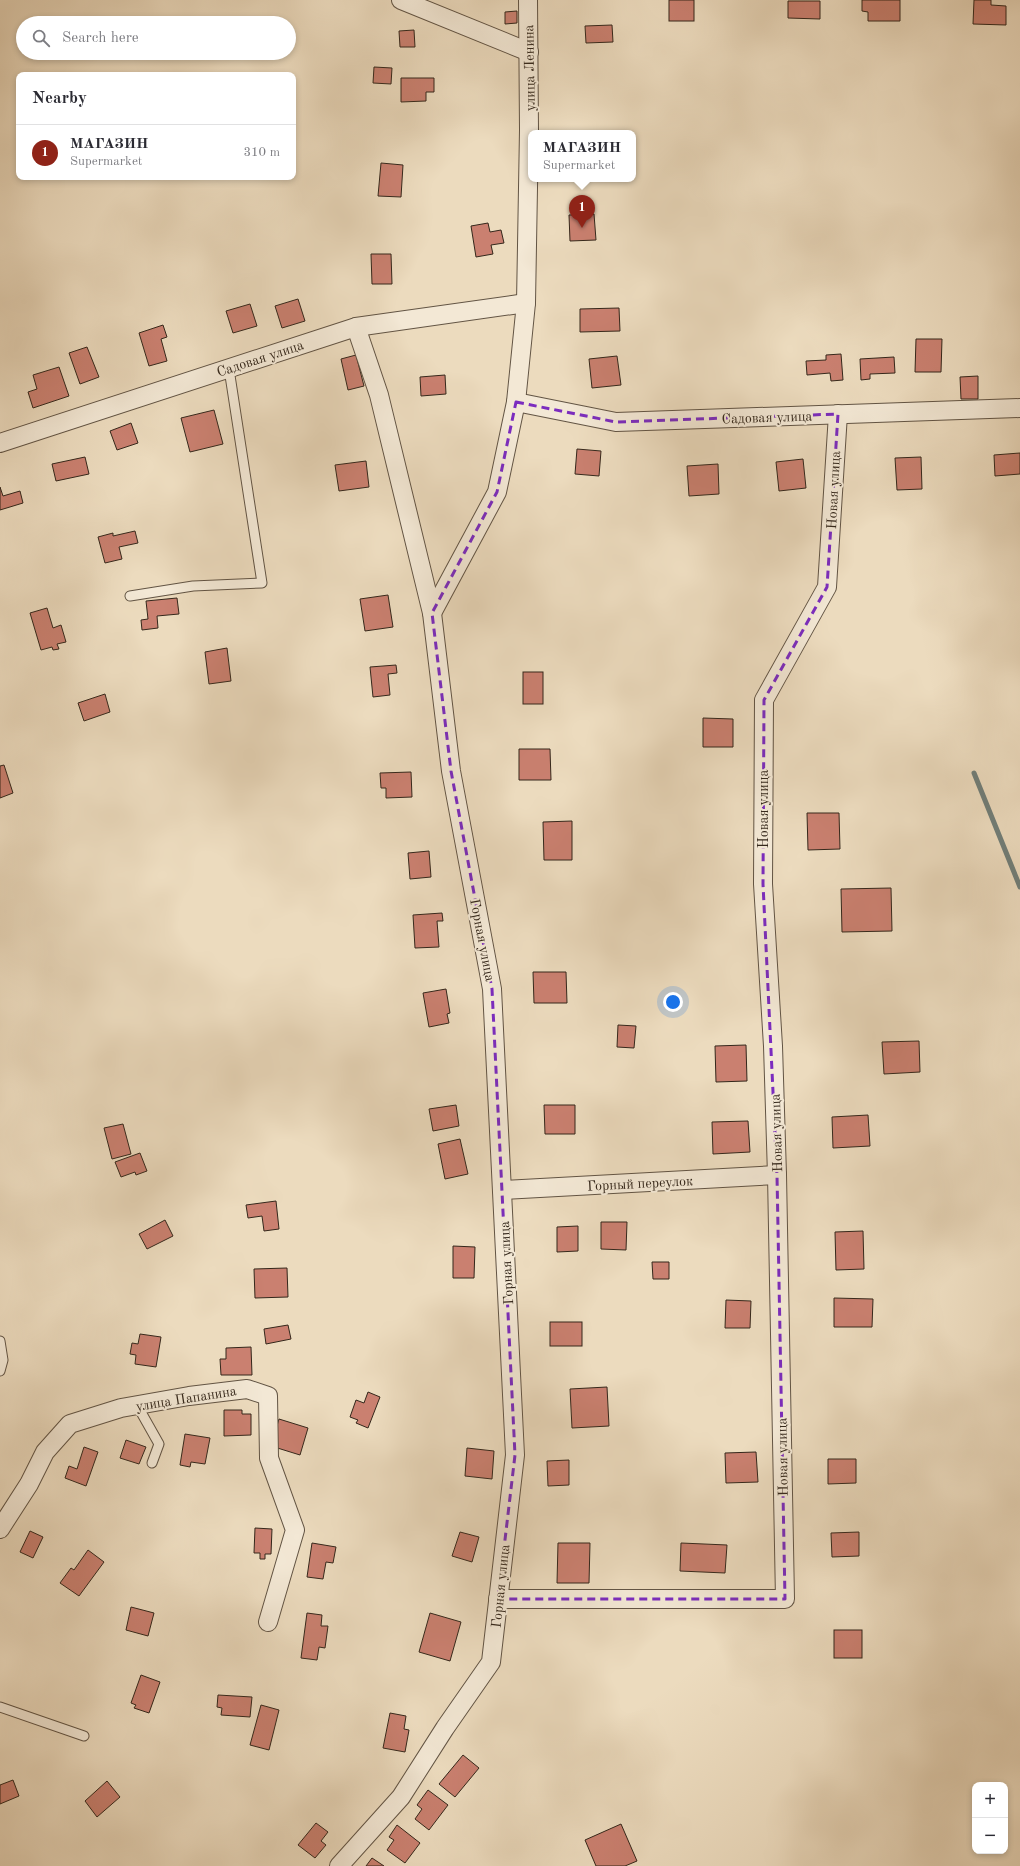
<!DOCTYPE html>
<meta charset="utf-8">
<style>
body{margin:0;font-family:"Old Standard TT",serif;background:#f2f2f3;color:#2b2b33}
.controls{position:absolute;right:12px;bottom:12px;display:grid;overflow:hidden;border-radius:8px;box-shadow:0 2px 6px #0003}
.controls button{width:36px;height:36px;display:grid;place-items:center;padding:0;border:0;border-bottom:1px solid #e1e1e2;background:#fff;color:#2b2b33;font:20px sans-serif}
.you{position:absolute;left:673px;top:1002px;width:14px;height:14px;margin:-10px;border:3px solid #fff;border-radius:50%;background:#1a73e8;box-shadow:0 0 0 6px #1a73e833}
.badge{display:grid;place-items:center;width:26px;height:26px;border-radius:50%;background:#8f2418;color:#fff;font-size:13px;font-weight:700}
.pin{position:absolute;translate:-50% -33px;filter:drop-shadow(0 1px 2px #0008)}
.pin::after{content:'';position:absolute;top:21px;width:14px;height:12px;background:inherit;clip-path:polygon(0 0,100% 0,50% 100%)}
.popup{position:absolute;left:528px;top:130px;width:108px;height:52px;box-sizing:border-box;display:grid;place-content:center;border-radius:8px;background:#fff;filter:drop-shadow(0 1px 3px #0005);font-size:13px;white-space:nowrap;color:#7c7c81}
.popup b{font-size:15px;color:#2b2b33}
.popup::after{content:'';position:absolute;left:50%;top:100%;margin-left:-8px;border:8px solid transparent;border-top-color:#fff}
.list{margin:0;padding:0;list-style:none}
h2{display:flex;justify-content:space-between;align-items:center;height:52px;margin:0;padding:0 16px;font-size:17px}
h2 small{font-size:13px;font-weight:400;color:#7c7c81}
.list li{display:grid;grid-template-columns:26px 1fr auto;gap:12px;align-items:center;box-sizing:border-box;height:56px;padding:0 16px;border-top:1px solid #e1e1e2}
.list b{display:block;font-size:15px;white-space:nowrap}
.list p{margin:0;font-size:13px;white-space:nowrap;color:#7c7c81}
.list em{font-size:13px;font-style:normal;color:#7c7c81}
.icon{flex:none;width:22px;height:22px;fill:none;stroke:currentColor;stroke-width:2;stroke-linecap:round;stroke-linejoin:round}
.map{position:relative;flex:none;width:1020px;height:1866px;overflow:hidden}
.search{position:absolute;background:#fff;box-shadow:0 2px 6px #0003;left:16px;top:16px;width:280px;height:44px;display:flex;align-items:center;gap:10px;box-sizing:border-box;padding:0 14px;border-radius:22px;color:#7c7c81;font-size:15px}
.panel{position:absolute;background:#fff;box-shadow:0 2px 6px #0003;left:16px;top:72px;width:280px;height:108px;border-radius:8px}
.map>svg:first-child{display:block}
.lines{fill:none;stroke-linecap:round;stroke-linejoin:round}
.stream{stroke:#717f7a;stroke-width:5}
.building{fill:#ca8070;stroke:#34271b}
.service-casing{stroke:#625444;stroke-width:11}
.minor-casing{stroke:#625444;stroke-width:20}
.service{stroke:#f3e8d5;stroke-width:9}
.minor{stroke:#f3e8d5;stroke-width:18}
.marked{fill:none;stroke:#7b2cbf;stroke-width:3;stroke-dasharray:8 5;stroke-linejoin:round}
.labels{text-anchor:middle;stroke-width:4;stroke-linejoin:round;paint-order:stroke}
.street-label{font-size:14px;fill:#34271b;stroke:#f3e8d5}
</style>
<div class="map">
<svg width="1020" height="1866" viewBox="0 0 1020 1866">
<rect width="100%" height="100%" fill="#ecdbbe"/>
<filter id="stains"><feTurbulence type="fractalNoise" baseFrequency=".005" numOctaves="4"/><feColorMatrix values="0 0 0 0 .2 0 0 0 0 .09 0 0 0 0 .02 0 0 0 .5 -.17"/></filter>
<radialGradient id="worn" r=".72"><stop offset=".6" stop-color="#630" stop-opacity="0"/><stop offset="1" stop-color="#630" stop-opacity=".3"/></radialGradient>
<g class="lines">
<path class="stream" d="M974 773 1020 887"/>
</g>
<g class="building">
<rect x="669" y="0" width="25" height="21"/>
<path d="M862 0H900V21H868V12L862 11Z"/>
<path d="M974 0H991V5L1006 6V25L973 24Z"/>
<path d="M788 1H820V19L788 18Z"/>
<path d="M517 11V23L505 24V12Z"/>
<path d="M612 25 613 42 586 43 585 26Z"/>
<path d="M414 30 415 47H400L399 31Z"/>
<path d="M374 67 392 68 391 84 373 83Z"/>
<path d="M401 78H434V92H426V101L401 102Z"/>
<path d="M381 163 403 165 401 197 378 196Z"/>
<path d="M594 214 596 240 570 241 569 215Z"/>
<path d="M488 223 490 232 501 230 504 243 491 245 493 254 476 257 471 226Z"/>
<path d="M371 254H391L392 284H372Z"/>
<path d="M298 299 305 321 282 328 275 306Z"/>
<path d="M250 304 257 326 233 333 226 311Z"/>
<path d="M619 308 620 331 580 332V309Z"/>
<path d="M163 325 167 337 161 339 167 361 149 366 139 333Z"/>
<path d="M916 339H942L941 372H915Z"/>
<path d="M87 347 99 377 80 384 69 353Z"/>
<path d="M841 354 843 380 831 381 830 373 807 375 806 361 826 360V355Z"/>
<path d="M356 355 364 386 348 390 341 359Z"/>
<path d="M617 356 621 385 592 388 589 359Z"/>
<path d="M894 357 895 373 870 374V379L861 380 860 359Z"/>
<path d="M59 367 69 396 33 408 28 392 37 389 33 375Z"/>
<path d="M445 375 446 394 421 396 420 377Z"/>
<path d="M978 376V399H961L960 377Z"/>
<path d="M214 410 223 444 190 452 181 418Z"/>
<path d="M131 423 138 443 117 450 110 431Z"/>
<path d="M577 449 601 451 599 476 575 474Z"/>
<path d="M1020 453V474L995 476 994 455Z"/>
<path d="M85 457 89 474 56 481 52 464Z"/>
<path d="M921 457 922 489 897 490 895 458Z"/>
<path d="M803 459 806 488 779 491 776 462Z"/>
<path d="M366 461 369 487 339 491 335 465Z"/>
<path d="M718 464 719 494 689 496 687 466Z"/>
<path d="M0 487 3 496 20 491 23 503 0 510Z"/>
<path d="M135 531 138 543 119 547 122 559 105 563 98 537 113 533V536Z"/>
<path d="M388 595 393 627 365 631 360 599Z"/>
<path d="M177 598 179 614 157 616 158 628 142 630 141 620 148 619 146 601Z"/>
<path d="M47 608 53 628 61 625 66 642 57 644 59 649 53 650 52 647 41 650 30 613Z"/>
<path d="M227 648 231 681 209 684 205 652Z"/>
<path d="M396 665 397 673 388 674 390 695 373 697 370 667Z"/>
<rect x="523" y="672" width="20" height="32"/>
<path d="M105 694 110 712 84 721 78 703Z"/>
<path d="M703 718 733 719V747H703Z"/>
<path d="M519 749H550L551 780H519Z"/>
<path d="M4 765 13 793 0 798V766Z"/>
<path d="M411 772 412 797 386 798V788H381L380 773Z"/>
<path d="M807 813H839L840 849 808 850Z"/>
<path d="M572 821V860H544L543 822Z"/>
<path d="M429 851 431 877 410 879 408 853Z"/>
<path d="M891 888 892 931 842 932 841 889Z"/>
<path d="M442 913 443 921H437L439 947 415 948 413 915Z"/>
<path d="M533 972H566L567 1003H534Z"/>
<path d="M446 989 450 1013 447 1014 449 1023 429 1027 423 993Z"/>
<path d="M618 1025 636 1026 634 1048 617 1047Z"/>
<path d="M919 1041 920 1072 884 1074 882 1042Z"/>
<path d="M746 1045 747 1081 716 1082 715 1046Z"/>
<path d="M456 1105 459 1126 433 1131 429 1109Z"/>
<path d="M544 1105H575V1134H545Z"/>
<path d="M868 1115 870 1146 833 1148 832 1117Z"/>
<path d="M748 1121 750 1152 713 1154 712 1122Z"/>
<path d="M123 1124 131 1154 112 1159 104 1128Z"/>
<path d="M460 1139 468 1174 445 1179 438 1144Z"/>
<path d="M140 1153 147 1171 136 1175 135 1172 121 1177 115 1162Z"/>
<path d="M276 1201 279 1229 264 1231 262 1216 248 1218 246 1205Z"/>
<path d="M165 1220 173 1236 147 1249 139 1234Z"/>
<path d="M601 1222H627L626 1250 601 1249Z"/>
<path d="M578 1226V1251L557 1252V1227Z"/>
<path d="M863 1231 864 1269 836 1270 835 1232Z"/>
<path d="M453 1246 475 1247 474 1278H453Z"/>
<path d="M652 1262H669V1279H653Z"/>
<path d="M287 1268 288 1297 255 1298 254 1269Z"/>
<path d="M834 1298 873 1299 872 1327H834Z"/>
<path d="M726 1300 751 1301 750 1328H725Z"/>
<rect x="550" y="1322" width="32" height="24"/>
<path d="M288 1325 291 1339 266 1344 264 1329Z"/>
<path d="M140 1334 161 1337 156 1367 135 1364 136 1355 130 1354 132 1343 138 1344Z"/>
<path d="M251 1347 252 1375H221L220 1359H226V1348Z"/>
<path d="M607 1387 609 1426 572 1428 570 1389Z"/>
<path d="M368 1392 380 1397 368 1428 356 1423 358 1420 350 1417 356 1400 364 1403Z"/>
<path d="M224 1410H242V1414H251V1435L224 1436Z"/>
<path d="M279 1419 308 1428 300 1455 271 1446Z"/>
<path d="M185 1434 210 1438 205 1464 191 1462 190 1467 180 1465Z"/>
<path d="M126 1440 146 1447 139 1464 120 1458Z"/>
<path d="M84 1447 98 1452 86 1486 65 1478 69 1466 77 1469Z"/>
<path d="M467 1448 494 1451 492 1479 465 1476Z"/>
<path d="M756 1452 758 1482 726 1483 725 1453Z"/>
<path d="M828 1459H856V1483L828 1484Z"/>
<path d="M569 1460V1485L548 1486 547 1461Z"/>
<path d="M255 1528 272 1529 271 1554H265V1559H260V1553H254Z"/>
<path d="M30 1531 43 1537 33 1558 20 1552Z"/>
<path d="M460 1532 479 1537 472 1562 452 1556Z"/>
<path d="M859 1532V1556L832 1557 831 1533Z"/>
<path d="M312 1543 336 1547 333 1563 326 1562 323 1579 307 1577Z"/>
<path d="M558 1543H590L589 1583H557Z"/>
<path d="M681 1543 727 1545 725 1573 680 1571Z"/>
<path d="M88 1550 104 1562 79 1596 60 1583 71 1568 74 1570Z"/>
<path d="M131 1607 154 1613 148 1636 126 1630Z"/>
<path d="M307 1613 322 1615 321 1626H328L325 1648 319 1647 317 1660 301 1658Z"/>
<path d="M430 1613 461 1622 450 1661 419 1652Z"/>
<rect x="834" y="1630" width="28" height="28"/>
<path d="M141 1675 160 1682 149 1713 134 1708 136 1705 131 1703Z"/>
<path d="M218 1695 252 1697 250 1717 221 1715 222 1708 217 1707Z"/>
<path d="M261 1705 279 1710 269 1750 250 1745Z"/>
<path d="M390 1713 406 1716 404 1729 409 1730 405 1752 383 1748Z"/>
<path d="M463 1755 479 1768 455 1797 439 1784Z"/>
<path d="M13 1780 19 1796 0 1804V1785Z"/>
<path d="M107 1781 120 1797 97 1817 85 1801Z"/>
<path d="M428 1790 448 1805 429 1830 415 1819 422 1809 417 1805Z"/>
<path d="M316 1823 328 1832 321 1841 326 1845 315 1858 298 1845Z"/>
<path d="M621 1824 637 1861 625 1866H596L585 1840Z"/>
<path d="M397 1825 420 1843 405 1863 387 1850 394 1840 389 1837Z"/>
<path d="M372 1858 384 1866H366Z"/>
</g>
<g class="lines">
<defs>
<g id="service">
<path d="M130 596 193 586 262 583 229 369"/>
<path d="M0 1341 3 1360 0 1371"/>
<path d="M137 1405 159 1444 152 1463"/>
<path d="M0 1707 84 1736"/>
</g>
<g id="minor">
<path d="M401 0 529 52"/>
<path d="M516 402 616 422 1020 408"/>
<path d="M0 443 356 327 526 303"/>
<path d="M432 613 497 492 516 402 526 303 529 130 528 0"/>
<path d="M502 1190 777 1175"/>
<path d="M0 1529 29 1484 45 1452 70 1424 121 1408 189 1396 247 1389 268 1396 269 1458 295 1530 268 1622"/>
<path d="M498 1599H785L777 1175 773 1046 763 884 764 700 827 587 838 414"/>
<path d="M339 1866 401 1797 445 1728 491 1662 515 1455 492 989 451 771 432 613 379 395 356 327"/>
</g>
</defs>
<use href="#service" class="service-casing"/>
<use href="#minor" class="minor-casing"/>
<use href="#service" class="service"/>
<use href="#minor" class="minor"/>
</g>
<path class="marked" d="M516 402 616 422 838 414 827 587 764 700 763 884 777 1175 785 1599H498L515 1455 492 989 451 771 432 613 497 492Z"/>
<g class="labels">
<g class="street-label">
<text transform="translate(529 68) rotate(-91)" y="5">улица Ленина</text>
<text transform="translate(260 358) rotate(-18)" y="5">Садовая улица</text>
<text transform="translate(767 417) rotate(-2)" y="5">Садовая улица</text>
<text transform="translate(833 490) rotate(-87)" y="5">Новая улица</text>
<text transform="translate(763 809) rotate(-90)" y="5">Новая улица</text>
<text transform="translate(483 940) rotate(79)" y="5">Горная улица</text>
<text transform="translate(776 1133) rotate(-92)" y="5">Новая улица</text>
<text transform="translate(640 1183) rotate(-3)" y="5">Горный переулок</text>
<text transform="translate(506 1263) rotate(-93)" y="5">Горная улица</text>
<text transform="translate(186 1398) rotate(-9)" y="5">улица Папанина</text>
<text transform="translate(782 1457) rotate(-91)" y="5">Новая улица</text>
<text transform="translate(500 1586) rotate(-84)" y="5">Горная улица</text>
</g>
</g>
<rect width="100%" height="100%" filter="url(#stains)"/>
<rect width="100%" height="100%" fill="url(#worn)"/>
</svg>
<div class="controls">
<button>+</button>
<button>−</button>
</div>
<div class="you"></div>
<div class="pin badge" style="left:582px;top:228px">1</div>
<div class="popup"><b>МАГАЗИН</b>Supermarket</div>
<div class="search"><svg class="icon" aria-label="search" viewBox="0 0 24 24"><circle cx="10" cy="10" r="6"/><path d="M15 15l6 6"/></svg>Search here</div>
<section class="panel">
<h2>Nearby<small></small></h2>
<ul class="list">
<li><span class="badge">1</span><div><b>МАГАЗИН</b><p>Supermarket</p></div><em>310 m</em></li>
</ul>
</section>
</div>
